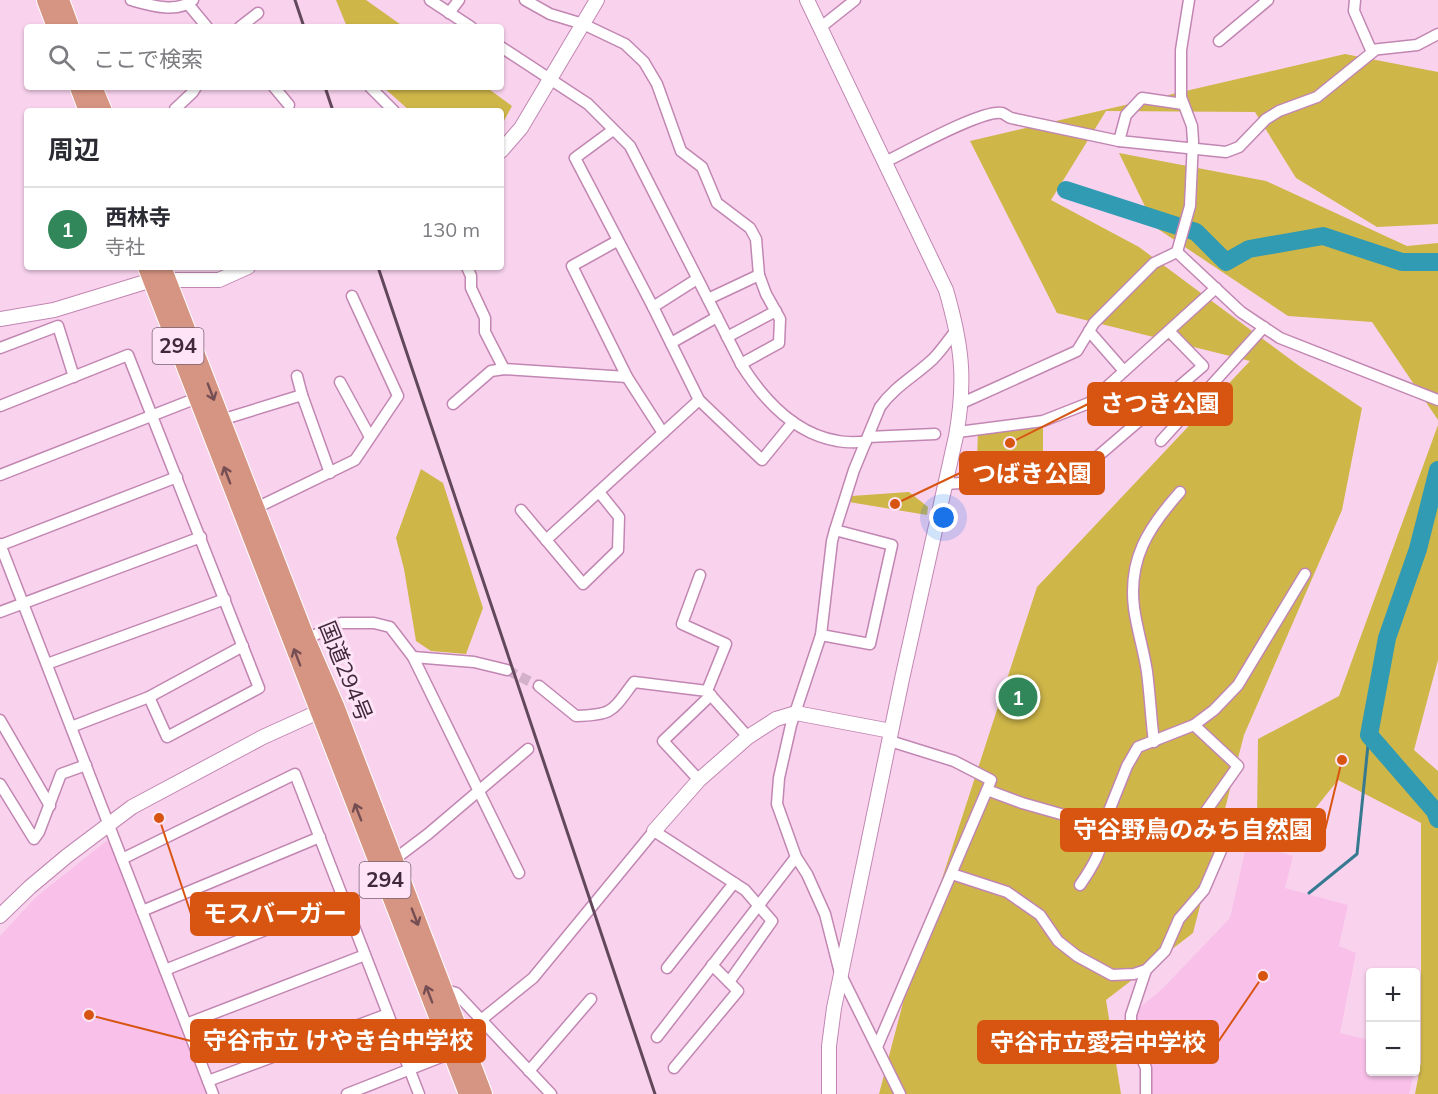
<!DOCTYPE html>
<html lang="ja">
<meta charset="utf-8">
<style>
body{margin:0;font-family:Mulish,"Noto Sans JP",sans-serif;background:#f2f2f3;color:#2b2b33}
.controls{position:absolute;right:18px;bottom:18px;display:grid;overflow:hidden;border-radius:6px;box-shadow:0 2px 4px #0004}
.controls button{width:54px;height:54px;display:grid;place-items:center;padding:0;border:0;border-bottom:2px solid #e1e1e2;background:#fff;color:#2b2b33;font:30px sans-serif}
.you{position:absolute;left:944px;top:518px;width:21px;height:21px;margin:-15px;border:4px solid #fff;border-radius:50%;background:#1a73e8;box-shadow:0 0 0 9px #1a73e833}
.badge{display:grid;place-items:center;width:39px;height:39px;border-radius:50%;background:#32875a;color:#fff;font-size:20px;font-weight:700}
.pin{position:absolute;translate:-50% -50%;border:3px solid #fff;box-shadow:0 2px 6px #0006}
.list{margin:0;padding:0;list-style:none}
h2{display:flex;justify-content:space-between;align-items:center;height:78px;margin:0;padding:0 24px;font-size:26px}
h2 small{font-size:20px;font-weight:400;color:#7c7c81}
.list li{display:grid;grid-template-columns:39px 1fr auto;gap:18px;align-items:center;box-sizing:border-box;height:84px;padding:0 24px;border-top:2px solid #e1e1e2}
.list b{display:block;font-size:22px;white-space:nowrap}
.list p{margin:0;font-size:20px;white-space:nowrap;color:#7c7c81}
.list em{font-size:20px;font-style:normal;color:#7c7c81}
.icon{flex:none;width:33px;height:33px;fill:none;stroke:currentColor;stroke-width:2;stroke-linecap:round;stroke-linejoin:round}
.map{position:relative;flex:none;width:1438px;height:1094px;overflow:hidden}
.search{position:absolute;background:#fff;box-shadow:0 2px 4px #0004;left:24px;top:24px;width:480px;height:66px;display:flex;align-items:center;gap:15px;box-sizing:border-box;padding:0 21px;border-radius:6px;color:#7c7c81;font-size:22px}
.panel{position:absolute;background:#fff;box-shadow:0 2px 4px #0004;left:24px;top:108px;width:480px;height:162px;border-radius:6px}
.map>svg:first-child{display:block}
.built{fill:#f9c1e9}
.green{fill:#ceb649}
.lines{fill:none;stroke-linecap:round;stroke-linejoin:round}
.stream{stroke:#367990;stroke-width:3}
.river{stroke:#329bb4;stroke-width:18}
.minor-tunnel{stroke:#d4b1ca;stroke-width:10;stroke-dasharray:10 5;stroke-linecap:butt}
.minor-casing{stroke:#c286b2;stroke-width:13}
.tertiary-casing{stroke:#c286b2;stroke-width:16}
.trunk-casing{stroke:#fff;stroke-width:20}
.minor{stroke:#fff;stroke-width:10}
.tertiary{stroke:#fff;stroke-width:14}
.trunk{stroke:#d69482;stroke-width:18}
.rail{stroke:#63485c;stroke-width:3}
.oneway{stroke:#754e54}
.labels{text-anchor:middle;stroke-width:6;stroke-linejoin:round;paint-order:stroke}
.shield{fill:#fee4f6;stroke:#7a6173;stroke-width:1.5}
.shield-label{font-size:21px;font-weight:bold;fill:#41293b}
.street-label{font-size:22px;fill:#41293b;stroke:#fee4f6}
.leader{fill:none;stroke:#d75411;stroke-width:2}
.callout-dot{fill:#d75411;stroke:#fee4f6;stroke-width:2}
.callout{fill:#d75411;stroke:#d75411;stroke-width:2}
.callout-label{font-size:24px;text-anchor:middle;font-weight:bold;fill:#fff}
</style>
<div class="map">
<svg width="1438" height="1094" viewBox="0 0 1438 1094">
<rect width="100%" height="100%" fill="#f9d3ee"/>
<g class="built">
<path d="M109 839 210 1094H0V936L36 897Z"/>
<path d="M1247 842 1293 856 1285 888 1348 905 1339 946 1356 953 1340 1033 1370 1040V1072H1414L1409 1094H1146L1131 1015 1162 989 1230 918Z"/>
</g>
<g class="green">
<path d="M336 0H366L404 27H347Z"/>
<path d="M1345 54 1438 72V224L1377 227 1296 178 1255 112 1106 111 1051 200 1139 247 1298 365 1362 408 1342 510 1244 735 1193 933 1106 1000 1121 1094H879L909 980 1037 587 1250 361 1057 313 970 141Z"/>
<path d="M383 87H486L512 106 501 126V111H410Z"/>
<path d="M1119 153 1266 181 1407 246 1438 243V420L1372 322 1288 316 1155 227Z"/>
<path d="M1043 421V457L977 462 978 429Z"/>
<path d="M1438 425V660L1414 750 1438 771V1094H1415L1421 1063V823L1338 780 1294 835 1257 821 1258 739 1339 696Z"/>
<path d="M421 469 443 483 483 608 466 654 431 651 416 641 404 569 396 538Z"/>
<path d="M909 492 928 507 927 515 849 502 851 496Z"/>
</g>
<g class="lines">
<path class="stream" d="M1309 893 1357 854 1369 735"/>
<g class="river">
<path d="M1066 190 1196 232 1226 262 1249 249 1323 236 1402 262H1438"/>
<path d="M1438 470 1418 549 1387 638 1369 735 1435 811 1438 819"/>
</g>
<path class="minor-tunnel" d="M507 670 539 686"/>
<defs>
<g id="minor">
<path d="M131 0C149 5 177 14 193 0"/>
<path d="M430 0 471 27"/>
<path d="M525 0 550 14 583 24 625 44 644 62 657 84 681 151 702 167 717 203 750 228 756 239 759 275 708 299"/>
<path d="M1189 0 1181 50V97L1192 126 1193 141 1190 206 1177 252 1241 312 1280 338 1438 400"/>
<path d="M1355 0 1354 11 1371 50 1417 45 1438 34"/>
<path d="M188 4 207 27"/>
<path d="M449 13 459 0"/>
<path d="M240 27 258 13"/>
<path d="M821 27 855 0"/>
<path d="M1219 41 1268 0"/>
<path d="M501 47 588 104 630 146 741 364C763 399 794 434 838 441 847 443 857 442 866 442"/>
<path d="M274 87 289 105"/>
<path d="M370 87 394 111"/>
<path d="M175 109 193 92 196 87"/>
<path d="M613 130 575 158 653 307"/>
<path d="M1119 141 1126 115 1142 98 1183 104"/>
<path d="M885 162C906 152 982 109 1002 113 1005 114 1008 117 1011 118L1119 141 1226 152 1239 147 1266 119 1279 111 1317 97 1374 51"/>
<path d="M617 241 572 266 627 377 663 433"/>
<path d="M467 267 471 276V288L485 318V332L504 369"/>
<path d="M697 279 653 307 699 400 762 460 793 422"/>
<path d="M1089 331 1124 371"/>
<path d="M727 337 776 311"/>
<path d="M671 343 717 317"/>
<path d="M0 348 58 326 74 377"/>
<path d="M741 364 779 343 780 319 766 294 759 275"/>
<path d="M297 376 302 395"/>
<path d="M340 382 370 437"/>
<path d="M962 403 1077 351 1094 323 1154 263 1177 252"/>
<path d="M453 404 491 371 504 369 627 377"/>
<path d="M0 406 128 355 259 688 167 737 149 697"/>
<path d="M221 420 302 395 330 473"/>
<path d="M958 432 1043 421 1089 403 1216 288"/>
<path d="M868 437 935 434"/>
<path d="M1161 441 1264 327"/>
<path d="M0 475 197 398"/>
<path d="M946 484 1076 475 1203 366 1169 331"/>
<path d="M256 508 355 460 398 396 352 296"/>
<path d="M521 510 583 584 618 550 619 517 599 492"/>
<path d="M546 540 699 400"/>
<path d="M0 544 213 1094"/>
<path d="M1 545 177 477"/>
<path d="M700 575 682 624 726 644 707 691 748 737"/>
<path d="M0 612 201 537"/>
<path d="M821 635 870 644 892 545 835 530"/>
<path d="M306 639 341 623H374L390 627 413 657 519 873"/>
<path d="M413 657 474 662 507 670"/>
<path d="M47 664 225 599"/>
<path d="M539 686 576 716C614 715 612 711 634 682L707 691"/>
<path d="M0 720 50 806"/>
<path d="M71 727 149 697 243 646"/>
<path d="M890 741 954 761 991 780 987 790 1022 803 1103 826 1127 766 1138 747 1194 725 1214 710 1238 685 1305 574"/>
<path d="M1154 742C1151 719 1150 695 1147 672 1144 651 1137 630 1134 608 1128 559 1148 528 1180 492"/>
<path d="M699 780 663 741 711 695"/>
<path d="M0 784 34 839 39 832 61 774 86 765"/>
<path d="M122 859 295 774 419 1094"/>
<path d="M391 862 428 834 528 749"/>
<path d="M952 874 1007 892 1040 915 1058 941 1077 956 1112 975 1134 974 1146 970 1165 951 1179 919 1204 890 1229 832 1204 814 1238 766 1194 725"/>
<path d="M1080 885C1091 869 1106 846 1103 826"/>
<path d="M142 911 320 837"/>
<path d="M667 968 734 883"/>
<path d="M165 970 343 899"/>
<path d="M1146 970 1131 1015V1033L1146 1068V1094"/>
<path d="M443 989 456 993 551 1094"/>
<path d="M186 1024 365 955"/>
<path d="M657 1037 796 857"/>
<path d="M877 1047 987 790"/>
<path d="M674 1068 738 991 712 965"/>
<path d="M529 1071 591 999"/>
<path d="M208 1081 388 1014"/>
<path d="M347 1094 441 1057 481 1020 533 978 654 831 745 890 772 921 729 982"/>
<path d="M900 1094 840 973 825 914 807 874 796 857 777 804 779 778 791 725 821 635 832 541 835 530 854 470 880 407C894 387 915 376 933 359 942 350 949 339 957 329"/>
</g>
<g id="tertiary">
<path d="M807 0 946 290C962 345 966 380 956 436L902 679 834 1008 829 1046V1094"/>
<path d="M501 151 521 128 597 0"/>
<path d="M0 319 54 310 152 280H219L248 267"/>
<path d="M654 831 699 780 748 737 776 719 796 713 891 731"/>
<path d="M0 916 30 887 67 856 132 807 263 737 327 708"/>
</g>
<g id="trunk">
<path d="M46 0 56 27"/>
<path d="M60 0 70 27"/>
<path d="M79 87 88 111"/>
<path d="M93 87 103 111"/>
<path d="M147 267 468 1094"/>
<path d="M162 267 306 639 335 706 483 1094"/>
</g>
</defs>
<use href="#minor" class="minor-casing"/>
<use href="#tertiary" class="tertiary-casing"/>
<use href="#trunk" class="trunk-casing"/>
<use href="#minor" class="minor"/>
<use href="#tertiary" class="tertiary"/>
<use href="#trunk" class="trunk"/>
<g class="rail">
<path d="M295 0 304 27"/>
<path d="M325 87 333 111"/>
<path d="M378 267 655 1094"/>
</g>
</g>
<defs><path id="oneway-shaft" d="M-6 0H5M1.5-3L5.5 0L1.5 3" fill="none" stroke-width="1.6" stroke-linecap="round" stroke-linejoin="round" transform="scale(1.5)"/></defs>
<g class="oneway">
<use href="#oneway-shaft" transform="translate(211 392) rotate(69)"/>
<use href="#oneway-shaft" transform="translate(227 475) rotate(-111)"/>
<use href="#oneway-shaft" transform="translate(297 657) rotate(-111)"/>
<use href="#oneway-shaft" transform="translate(358 812) rotate(-111)"/>
<use href="#oneway-shaft" transform="translate(415 917) rotate(69)"/>
<use href="#oneway-shaft" transform="translate(429 994) rotate(-111)"/>
</g>
<g class="labels">
<g class="shield">
<rect x="152.5" y="328" width="51" height="36" rx="4.5"/>
<rect x="359.5" y="862" width="51" height="36" rx="4.5"/>
</g>
<g class="shield-label">
<text x="178" y="353">294</text>
<text x="385" y="887">294</text>
</g>
<g class="street-label">
<text transform="translate(346 671) rotate(68)" y="8">国道294号</text>
</g>
</g>
<path class="leader" d="M1010 443L1088 404M895 504L960 473M1342 760L1325 830M159 818L191 914M89 1015L191 1041M1263 976L1218 1042"/>
<g class="callout-dot">
<circle cx="1010" cy="443" r="6"/>
<circle cx="895" cy="504" r="6"/>
<circle cx="1342" cy="760" r="6"/>
<circle cx="159" cy="818" r="6"/>
<circle cx="89" cy="1015" r="6"/>
<circle cx="1263" cy="976" r="6"/>
</g>
<g class="callout">
<rect x="1088" y="383" width="144" height="42" rx="6"/>
<rect x="960" y="452" width="144" height="42" rx="6"/>
<rect x="1061" y="809" width="264" height="42" rx="6"/>
<rect x="191" y="893" width="168" height="42" rx="6"/>
<rect x="191" y="1020" width="294" height="42" rx="6"/>
<rect x="978" y="1021" width="240" height="42" rx="6"/>
</g>
<g class="callout-label">
<text x="1160" y="412">さつき公園</text>
<text x="1032" y="482">つばき公園</text>
<text x="1193" y="838">守谷野鳥のみち自然園</text>
<text x="275" y="922">モスバーガー</text>
<text x="338" y="1049">守谷市立 けやき台中学校</text>
<text x="1098" y="1051">守谷市立愛宕中学校</text>
</g>
</svg>
<div class="controls">
<button>+</button>
<button>−</button>
</div>
<div class="you"></div>
<div class="pin badge" style="left:1018px;top:697px">1</div>
<div class="search"><svg class="icon" aria-label="search" viewBox="0 0 24 24"><circle cx="10" cy="10" r="6"/><path d="M15 15l6 6"/></svg>ここで検索</div>
<section class="panel">
<h2>周辺<small></small></h2>
<ul class="list">
<li><span class="badge">1</span><div><b>西林寺</b><p>寺社</p></div><em>130 m</em></li>
</ul>
</section>
</div>
